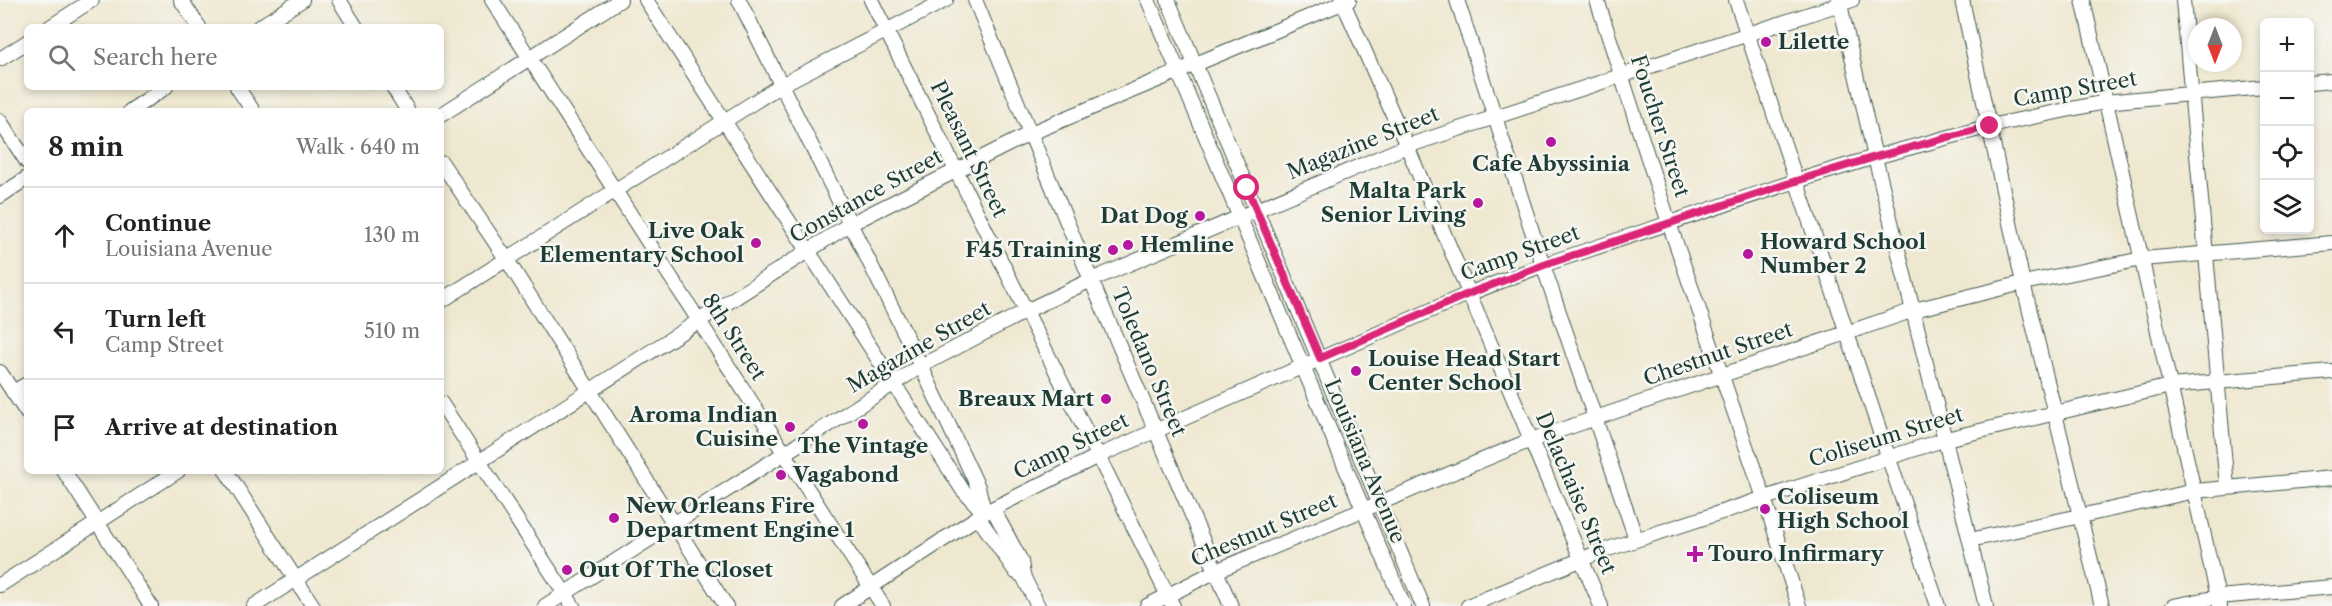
<!DOCTYPE html>
<meta charset="utf-8">
<style>
body{margin:0;font-family:"Libre Caslon Text",serif;background:#f6f6f6;color:#222}
.controls{position:absolute;right:18px;top:18px;display:grid;overflow:hidden;border-radius:9px;box-shadow:0 3px 9px #0003}
.controls button{width:54px;height:54px;display:grid;place-items:center;padding:0;border:0;border-bottom:2px solid #e0e0e0;background:#fff;color:#222;font:30px sans-serif}
.compass{position:absolute;left:2188px;top:18px;width:54px;height:54px;border-radius:50%;background:#fff;box-shadow:0 3px 9px #0003;rotate:180deg}
.stop{position:absolute;width:18px;height:18px;margin:-14px;border:4px solid #db2777;border-radius:50%;background:#fff}
.stop.end{background:#db2777;border-color:#fff;box-shadow:0 2px 6px #0008}
.list{margin:0;padding:0;list-style:none}
h2{display:flex;justify-content:space-between;align-items:center;height:78px;margin:0;padding:0 24px;font-size:26px}
h2 small{font-size:20px;font-weight:400;color:#767676}
.list li{display:grid;grid-template-columns:39px 1fr auto;gap:18px;align-items:center;box-sizing:border-box;height:96px;padding:0 24px;border-top:2px solid #e0e0e0}
.list b{display:block;font-size:22px;white-space:nowrap}
.list p{margin:0;font-size:20px;white-space:nowrap;color:#767676}
.list em{font-size:20px;font-style:normal;color:#767676}
.icon{flex:none;width:33px;height:33px;fill:none;stroke:currentColor;stroke-width:2;stroke-linecap:round;stroke-linejoin:round}
.map{position:relative;flex:none;width:2332px;height:606px;overflow:hidden}
.search{position:absolute;background:#fff;box-shadow:0 3px 9px #0003;left:24px;top:24px;width:420px;height:66px;display:flex;align-items:center;gap:15px;box-sizing:border-box;padding:0 21px;border-radius:9px;color:#767676;font-size:22px}
.panel{position:absolute;background:#fff;box-shadow:0 3px 9px #0003;left:24px;top:108px;width:420px;height:366px;border-radius:9px}
.map>svg:first-child{display:block}
.lines{fill:none;stroke-linecap:round;stroke-linejoin:round}
.minor-casing{stroke:#3e574b;stroke-width:16}
.minor{stroke:#fff;stroke-width:14}
.route{stroke:#db2777;stroke-width:8}
.poi-dot{fill:#b5179e;stroke:#f6f6f2;stroke-width:2}
.labels{text-anchor:middle;stroke-width:5;stroke-linejoin:round;paint-order:stroke}
.poi-label{font-size:21px;font-weight:bold;fill:#1f3d34;stroke:#f6f6f2;text-anchor:start}
.street-label{font-size:21px;fill:#1f3d34;stroke:#f6f6f2}
</style>
<div class="map">
<svg width="2332" height="606" viewBox="0 0 2332 606">
<rect width="100%" height="100%" fill="#f6f6f2"/>
<filter id="ink" filterUnits="userSpaceOnUse"><feTurbulence type="fractalNoise" baseFrequency=".0167" numOctaves="2"/><feDisplacementMap in="SourceGraphic" scale="12" xChannelSelector="R" yChannelSelector="G"/><feConvolveMatrix kernelMatrix="1 2 1 2 8 2 1 2 1" color-interpolation-filters="sRGB"/></filter>
<filter id="wash" filterUnits="userSpaceOnUse"><feTurbulence type="fractalNoise" baseFrequency=".008" numOctaves="4" result="noise"/><feDisplacementMap in="SourceGraphic" scale="24" xChannelSelector="R" yChannelSelector="G"/><feGaussianBlur stdDeviation="1.35" result="paint"/><feColorMatrix in="noise" values="0 0 0 0 0 0 0 0 0 0 0 0 0 0 0 0 0 1.4 0 .05"/><feComposite in="paint" operator="in"/></filter>
<g filter="url(#wash)">
<rect width="100%" height="100%" fill="#efe8d0"/>
</g>
<g filter="url(#ink)">
<g class="lines">
<defs>
<g id="minor">
<path d="M181 0 199 27"/>
<path d="M339 0 356 27"/>
<path d="M492 0 883 606"/>
<path d="M646 0 962 489 984 513"/>
<path d="M739 0 921 366 978 487 984 511"/>
<path d="M871 0 1173 606"/>
<path d="M975 0 1091 280 1231 606"/>
<path d="M1148 0 1404 606"/>
<path d="M1168 0 1423 606"/>
<path d="M1342 0 1407 146 1601 606"/>
<path d="M1457 0 1543 265 1636 539"/>
<path d="M1597 0 1669 223 1764 498 1799 606"/>
<path d="M1736 0 1938 606"/>
<path d="M1839 0 1875 157 1986 606"/>
<path d="M1962 0 2023 283 2102 606"/>
<path d="M2083 0 2220 606"/>
<path d="M2183 0 2227 487"/>
<path d="M50 27 92 0"/>
<path d="M259 27 302 0"/>
<path d="M0 59 27 42"/>
<path d="M2310 83 2332 81"/>
<path d="M237 87 253 111"/>
<path d="M393 87 408 111"/>
<path d="M130 111 166 87"/>
<path d="M441 115 620 0"/>
<path d="M0 121 27 162"/>
<path d="M441 162 507 260 726 606"/>
<path d="M0 196 27 178"/>
<path d="M441 301 781 85 946 0"/>
<path d="M0 372 27 413"/>
<path d="M13 392 27 384"/>
<path d="M441 403 573 606"/>
<path d="M64 471 151 606"/>
<path d="M226 471 313 606"/>
<path d="M993 509 1021 561 1023 576"/>
<path d="M978 517 1016 572 1023 576 1038 606"/>
<path d="M1970 540 2195 491 2332 478"/>
<path d="M0 585 178 471"/>
<path d="M254 606 850 224 1031 133 1349 0"/>
<path d="M545 606 921 366 1026 311 1091 280 1407 146 1852 0"/>
<path d="M842 606 984 513 1098 456 1468 294 1543 265 1796 181 1875 157 1990 126 2105 102 2264 87"/>
<path d="M1147 606 1216 571 1531 440 1914 310 2023 283 2142 259 2332 243"/>
<path d="M1468 606 1602 551 1946 439 2170 386 2332 372"/>
<path d="M2173 606 2218 597 2332 587"/>
</g>
</defs>
<use href="#minor" class="minor-casing"/>
<use href="#minor" class="minor"/>
</g>
</g>
<g class="lines" filter="url(#ink)">
<path class="route" d="M1247 188 1320 358 1468 294 1544 265 1796 181 1875 157 1990 126"/>
</g>
<g class="poi-dot">
<circle cx="1766" cy="42" r="6"/>
<circle cx="1551" cy="142" r="6"/>
<circle cx="1478" cy="203" r="6"/>
<circle cx="1200" cy="216" r="6"/>
<circle cx="756" cy="243" r="6"/>
<circle cx="1128" cy="245" r="6"/>
<circle cx="1113" cy="250" r="6"/>
<circle cx="1748" cy="254" r="6"/>
<circle cx="1356" cy="371" r="6"/>
<circle cx="1106" cy="399" r="6"/>
<circle cx="863" cy="424" r="6"/>
<circle cx="790" cy="427" r="6"/>
<circle cx="781" cy="475" r="6"/>
<circle cx="1765" cy="509" r="6"/>
<circle cx="614" cy="518" r="6"/>
<path d="M1692 545h6v6h6v6h-6v6h-6v-6h-6v-6h6z"/>
<circle cx="567" cy="570" r="6"/>
</g>
<g class="labels">
<g class="poi-label">
<text x="1778" y="49">Lilette</text>
<text x="1551" y="171" text-anchor="middle">Cafe Abyssinia</text>
<text x="1466" y="198" text-anchor="end">Malta Park<tspan x="1466" dy="24">Senior Living</tspan></text>
<text x="1188" y="223" text-anchor="end">Dat Dog</text>
<text x="744" y="238" text-anchor="end">Live Oak<tspan x="744" dy="24">Elementary School</tspan></text>
<text x="1760" y="249">Howard School<tspan x="1760" dy="24">Number 2</tspan></text>
<text x="1140" y="252">Hemline</text>
<text x="1101" y="257" text-anchor="end">F45 Training</text>
<text x="1368" y="366">Louise Head Start<tspan x="1368" dy="24">Center School</tspan></text>
<text x="1094" y="406" text-anchor="end">Breaux Mart</text>
<text x="778" y="422" text-anchor="end">Aroma Indian<tspan x="778" dy="24">Cuisine</tspan></text>
<text x="863" y="453" text-anchor="middle">The Vintage</text>
<text x="793" y="482">Vagabond</text>
<text x="1777" y="504">Coliseum<tspan x="1777" dy="24">High School</tspan></text>
<text x="626" y="513">New Orleans Fire<tspan x="626" dy="24">Department Engine 1</tspan></text>
<text x="1708" y="561">Touro Infirmary</text>
<text x="579" y="577">Out Of The Closet</text>
</g>
<g class="street-label">
<text transform="translate(2075 89) rotate(-10)" y="7">Camp Street</text>
<text transform="translate(1660 126) rotate(72)" y="7">Foucher Street</text>
<text transform="translate(1363 143) rotate(-22)" y="7">Magazine Street</text>
<text transform="translate(969 149) rotate(64)" y="7">Pleasant Street</text>
<text transform="translate(866 196) rotate(-29)" y="7">Constance Street</text>
<text transform="translate(1520 253) rotate(-20)" y="7">Camp Street</text>
<text transform="translate(734 337) rotate(57)" y="7">8th Street</text>
<text transform="translate(919 347) rotate(-30)" y="7">Magazine Street</text>
<text transform="translate(1718 354) rotate(-19)" y="7">Chestnut Street</text>
<text transform="translate(1149 362) rotate(67)" y="7">Toledano Street</text>
<text transform="translate(1886 437) rotate(-17)" y="7">Coliseum Street</text>
<text transform="translate(1071 446) rotate(-26)" y="7">Camp Street</text>
<text transform="translate(1365 461) rotate(67)" y="7">Louisiana Avenue</text>
<text transform="translate(1576 493) rotate(67)" y="7">Delachaise Street</text>
<text transform="translate(1264 530) rotate(-23)" y="7">Chestnut Street</text>
</g>
</g>
</svg>
<div class="controls">
<button>+</button>
<button>−</button>
<button><svg class="icon" aria-label="locate" viewBox="0 0 24 24"><circle cx="12" cy="12" r="6"/><path d="M12 2v4M12 18v4M2 12h4M18 12h4"/></svg></button>
<button><svg class="icon" aria-label="layers" viewBox="0 0 24 24"><path d="M12 4l9 5-9 5-9-5zM3 14l9 5 9-5"/></svg></button>
</div>
<svg class="compass" viewBox="-18 -18 36 36"><path d="M0-13l5 13h-10z" fill="#e53935"/><path d="M0 13l5-13h-10z" fill="#767676"/></svg>
<div class="stop" style="left:1247px;top:188px"></div>
<div class="stop end" style="left:1990px;top:126px"></div>
<div class="search"><svg class="icon" aria-label="search" viewBox="0 0 24 24"><circle cx="10" cy="10" r="6"/><path d="M15 15l6 6"/></svg>Search here</div>
<section class="panel">
<h2>8 min<small>Walk · 640 m</small></h2>
<ul class="list">
<li><svg class="icon" aria-label="ahead" viewBox="0 0 24 24"><path d="M12 20V5M6 11l6-6 6 6"/></svg><div><b>Continue</b><p>Louisiana Avenue</p></div><em>130 m</em></li>
<li><svg class="icon" aria-label="left" viewBox="0 0 24 24"><path d="M17 20v-9H6M10 6l-5 5 5 5"/></svg><div><b>Turn left</b><p>Camp Street</p></div><em>510 m</em></li>
<li><svg class="icon" aria-label="arrive" viewBox="0 0 24 24"><path d="M6 21V4h12l-3 4 3 4H6"/></svg><div><b>Arrive at destination</b></div></li>
</ul>
</section>
</div>
